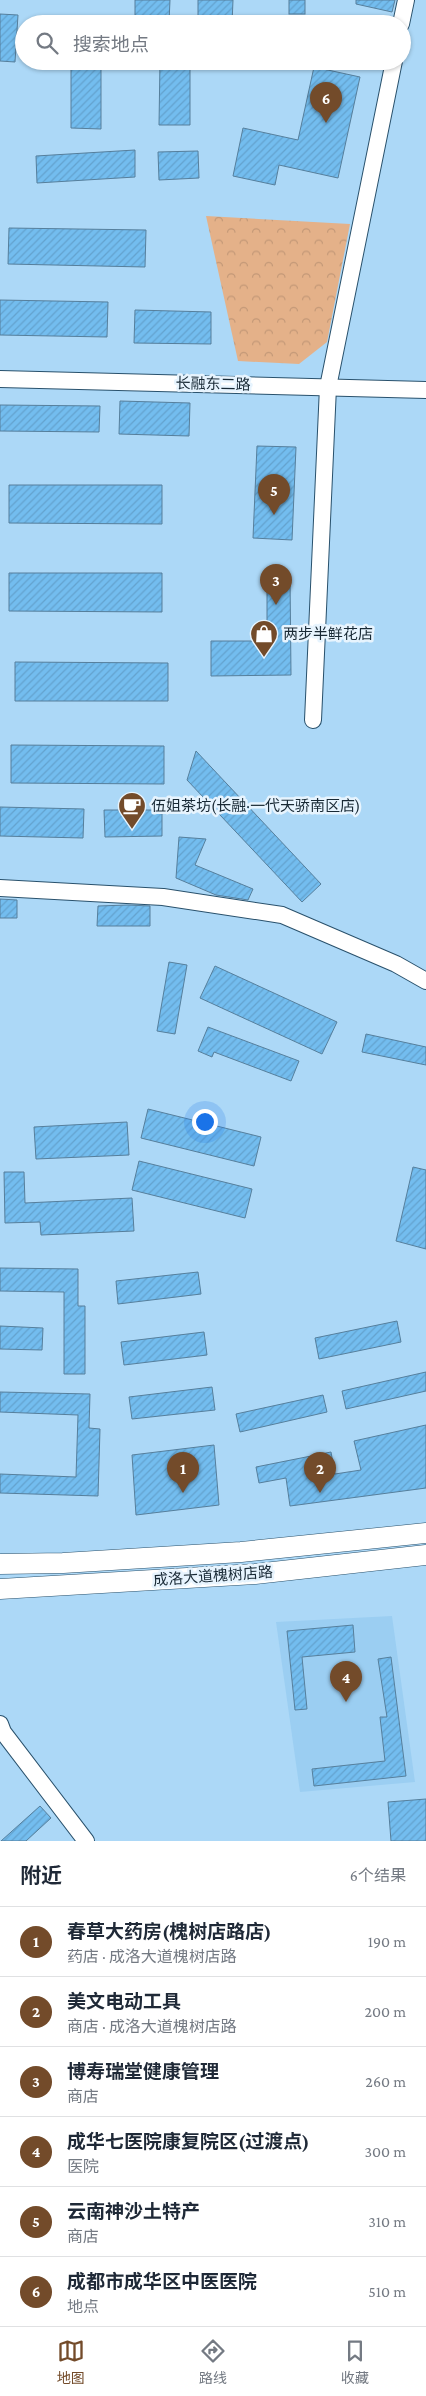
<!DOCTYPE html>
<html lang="zh">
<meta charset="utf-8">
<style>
body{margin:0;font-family:"Crimson Pro","Noto Sans SC",serif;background:#f2f2f3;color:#1f2937}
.you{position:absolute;left:204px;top:1121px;width:18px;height:18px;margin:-12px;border:4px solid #fff;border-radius:50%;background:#1a73e8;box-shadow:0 0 0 8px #1a73e833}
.badge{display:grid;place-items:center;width:32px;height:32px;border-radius:50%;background:#734b2a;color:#fff;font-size:16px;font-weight:700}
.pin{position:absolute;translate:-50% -41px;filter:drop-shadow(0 1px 2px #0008)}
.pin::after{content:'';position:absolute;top:26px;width:18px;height:15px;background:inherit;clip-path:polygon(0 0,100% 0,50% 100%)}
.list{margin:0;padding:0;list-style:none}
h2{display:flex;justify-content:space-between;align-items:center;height:65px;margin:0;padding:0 20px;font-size:21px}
h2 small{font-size:16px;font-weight:400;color:#747a83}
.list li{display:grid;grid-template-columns:32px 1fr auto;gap:15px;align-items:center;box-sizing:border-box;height:70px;padding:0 20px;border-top:1px solid #e0e1e3}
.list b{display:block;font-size:19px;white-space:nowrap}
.list p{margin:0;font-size:16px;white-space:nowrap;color:#747a83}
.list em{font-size:16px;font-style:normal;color:#747a83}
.icon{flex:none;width:28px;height:28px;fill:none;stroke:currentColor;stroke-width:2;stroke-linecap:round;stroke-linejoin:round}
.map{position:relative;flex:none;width:426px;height:1841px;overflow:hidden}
.search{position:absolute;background:#fff;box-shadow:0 1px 4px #0004;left:15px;right:15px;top:15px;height:55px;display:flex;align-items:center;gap:12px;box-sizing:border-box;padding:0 18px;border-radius:28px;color:#747a83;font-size:19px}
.sheet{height:485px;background:#fff}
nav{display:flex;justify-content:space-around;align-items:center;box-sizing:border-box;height:70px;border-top:1px solid #e0e1e3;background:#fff;font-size:14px;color:#747a83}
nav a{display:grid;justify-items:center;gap:2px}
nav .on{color:#734b2a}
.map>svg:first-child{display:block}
.built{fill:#9bcef2}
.park{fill:url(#park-crowns)}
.building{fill:url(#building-hatch);stroke:#567f9c}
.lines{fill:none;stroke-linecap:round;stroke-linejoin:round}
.minor-casing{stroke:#29516c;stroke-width:18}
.major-casing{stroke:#29516c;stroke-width:21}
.minor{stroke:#fff;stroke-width:16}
.major{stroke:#fff;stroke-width:20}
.labels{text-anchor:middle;stroke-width:5;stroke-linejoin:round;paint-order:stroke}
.street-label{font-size:15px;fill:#182935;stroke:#e7f4fe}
.poi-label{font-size:15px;fill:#182935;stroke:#e7f4fe;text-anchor:start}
</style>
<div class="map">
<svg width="426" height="1841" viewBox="0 0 426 1841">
<defs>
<pattern id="park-crowns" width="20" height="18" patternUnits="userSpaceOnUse" patternTransform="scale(1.25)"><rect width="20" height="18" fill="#e4b189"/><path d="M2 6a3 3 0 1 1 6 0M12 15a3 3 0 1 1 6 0" fill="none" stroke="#c39877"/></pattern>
<pattern id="building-hatch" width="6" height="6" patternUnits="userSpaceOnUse" patternTransform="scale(1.25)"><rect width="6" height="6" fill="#73bdef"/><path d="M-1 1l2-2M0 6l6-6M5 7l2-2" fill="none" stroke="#63a2ce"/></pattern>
</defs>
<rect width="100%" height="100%" fill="#acd8f7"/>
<path class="built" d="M392 1616 415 1782 300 1792 276 1622Z"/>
<path class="park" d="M206 216 350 224 327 342 299 364 238 361Z"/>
<g class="building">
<path d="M135 0H170L169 22 135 21Z"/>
<path d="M198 0H233L232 24H198Z"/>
<rect x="289" y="0" width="16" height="14"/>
<path d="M356 0H395L392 12 356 4Z"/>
<path d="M0 14 18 15 15 62 0 61Z"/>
<path d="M71 61H101V129L71 128Z"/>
<path d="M160 61H190V125H159Z"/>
<path d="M314 67 360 77 338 178 279 165 275 185 233 176 243 128 298 140Z"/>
<path d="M135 150V177L37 183 36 156Z"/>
<path d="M198 151 199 178 159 180 158 152Z"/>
<path d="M9 228 146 230 145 267 8 264Z"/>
<path d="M0 300 108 302 107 337 0 335Z"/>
<path d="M135 310 211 312V344L134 343Z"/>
<path d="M120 401 190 403 189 436 119 434Z"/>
<path d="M0 405 100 406 99 432 0 431Z"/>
<path d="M257 446 296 447 292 540 253 538Z"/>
<path d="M9 485H162V524L9 523Z"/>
<path d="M9 573H162V612L9 611Z"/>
<path d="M267 576H290L291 675 211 676V641H267Z"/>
<path d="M15 662 168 663V701H15Z"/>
<path d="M11 745 164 746V784L11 783Z"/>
<path d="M196 751 321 884 302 902 187 780Z"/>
<path d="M0 807 84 809 83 838 0 836Z"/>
<path d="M104 810H162V836L105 837Z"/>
<path d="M179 837 206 839 195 865 253 889 248 900 216 895 176 878Z"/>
<path d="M0 899 17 900V918H0Z"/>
<path d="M128 905 150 906V926H97L98 906Z"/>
<path d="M169 962 187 965 175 1034 157 1031Z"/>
<path d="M215 966 337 1022 322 1054 200 998Z"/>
<path d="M208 1027 299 1061 291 1081 214 1052 212 1057 198 1051Z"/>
<path d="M366 1034 426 1047V1065L362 1052Z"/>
<path d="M148 1109 261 1137 254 1166 141 1138Z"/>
<path d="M127 1122 129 1155 36 1159 34 1127Z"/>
<path d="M139 1161 252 1189 245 1218 132 1190Z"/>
<path d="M413 1167 426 1170V1249L396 1241Z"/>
<path d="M4 1172H24L25 1203 132 1198 134 1231 41 1235 40 1222 5 1223Z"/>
<path d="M0 1268 78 1269V1306H85V1374H64V1292L0 1291Z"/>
<path d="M198 1272 201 1294 118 1304 116 1281Z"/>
<path d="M397 1321 401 1342 319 1359 315 1338Z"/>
<path d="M0 1326 43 1328 42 1350 0 1349Z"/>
<path d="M204 1332 207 1355 124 1365 121 1342Z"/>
<path d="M426 1372V1391L346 1409 342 1391Z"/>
<path d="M212 1387 215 1410 132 1419 129 1397Z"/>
<path d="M0 1392 90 1394 89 1428 100 1429 98 1496 0 1493V1474L76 1477 78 1415 0 1412Z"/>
<path d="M323 1395 327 1412 240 1432 236 1414Z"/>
<path d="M426 1425V1488L290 1506 286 1478 259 1483 256 1467 331 1452 335 1474 361 1470 354 1441Z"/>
<path d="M214 1445 219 1505 136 1515 132 1455Z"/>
<path d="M353 1625 355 1652 302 1657 307 1709 295 1710 287 1631Z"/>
<path d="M391 1657 406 1776 314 1786 312 1769 385 1761 380 1717H387L378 1659Z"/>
<path d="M426 1799V1841H391L388 1802Z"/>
<path d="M40 1806 51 1818 26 1841H1Z"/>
</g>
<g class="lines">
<defs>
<g id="minor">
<path d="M401 24 406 0"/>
<path d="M0 379 426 390"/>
<path d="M313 720 328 387 394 61"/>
<path d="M0 888 163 897 282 915 396 964 426 981"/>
<path d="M0 1724 3 1732 86 1841"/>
</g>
<g id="major">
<path d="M0 1564 63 1563 241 1552 426 1533"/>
<path d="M0 1589 255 1574 426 1555"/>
</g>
</defs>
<use href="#minor" class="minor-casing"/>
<use href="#major" class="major-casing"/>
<use href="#minor" class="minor"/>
<use href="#major" class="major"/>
</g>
<defs>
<symbol id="shop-pin" viewBox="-11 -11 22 30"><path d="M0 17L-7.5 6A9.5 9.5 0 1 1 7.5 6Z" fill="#734b2a" stroke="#e7f4fe"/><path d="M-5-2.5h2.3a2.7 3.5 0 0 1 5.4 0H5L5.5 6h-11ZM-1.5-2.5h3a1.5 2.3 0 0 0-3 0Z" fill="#fff"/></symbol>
<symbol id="cafe-pin" viewBox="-11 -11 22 30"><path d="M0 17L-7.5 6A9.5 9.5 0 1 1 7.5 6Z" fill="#734b2a" stroke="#e7f4fe"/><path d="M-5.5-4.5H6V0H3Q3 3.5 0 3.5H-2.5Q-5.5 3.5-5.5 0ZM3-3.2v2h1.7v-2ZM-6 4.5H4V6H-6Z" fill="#fff"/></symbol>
</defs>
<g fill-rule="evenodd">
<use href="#shop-pin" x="248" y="618" width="32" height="43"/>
<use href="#cafe-pin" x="116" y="790" width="32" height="43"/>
</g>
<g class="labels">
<g class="street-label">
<text transform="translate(213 384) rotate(1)" y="5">长融东二路</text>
<text transform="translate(213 1576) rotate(-4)" y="5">成洛大道槐树店路</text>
</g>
<g class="poi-label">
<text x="283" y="639">两步半鲜花店</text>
<text x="151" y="811">伍姐茶坊(长融·一代天骄南区店)</text>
</g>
</g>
</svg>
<div class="you"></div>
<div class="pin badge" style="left:183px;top:1493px">1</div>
<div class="pin badge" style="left:320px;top:1493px">2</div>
<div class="pin badge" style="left:276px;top:605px">3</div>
<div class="pin badge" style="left:346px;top:1702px">4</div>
<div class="pin badge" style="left:274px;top:515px">5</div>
<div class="pin badge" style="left:326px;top:123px">6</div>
<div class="search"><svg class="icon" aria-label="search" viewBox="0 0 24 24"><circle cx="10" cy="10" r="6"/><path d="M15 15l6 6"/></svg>搜索地点</div>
</div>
<section class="sheet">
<h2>附近<small>6个结果</small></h2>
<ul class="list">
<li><span class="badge">1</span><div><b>春草大药房(槐树店路店)</b><p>药店 · 成洛大道槐树店路</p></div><em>190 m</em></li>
<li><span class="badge">2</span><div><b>美文电动工具</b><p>商店 · 成洛大道槐树店路</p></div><em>200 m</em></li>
<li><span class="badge">3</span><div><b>博寿瑞堂健康管理</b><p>商店</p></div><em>260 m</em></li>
<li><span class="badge">4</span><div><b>成华七医院康复院区(过渡点)</b><p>医院</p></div><em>300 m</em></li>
<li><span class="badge">5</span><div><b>云南神沙土特产</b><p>商店</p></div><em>310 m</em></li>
<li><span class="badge">6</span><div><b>成都市成华区中医医院</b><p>地点</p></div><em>510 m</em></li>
</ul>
</section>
<nav>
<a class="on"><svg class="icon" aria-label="map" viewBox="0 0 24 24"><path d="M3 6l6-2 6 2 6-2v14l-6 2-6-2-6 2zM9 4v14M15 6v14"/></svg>地图</a>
<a><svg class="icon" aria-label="directions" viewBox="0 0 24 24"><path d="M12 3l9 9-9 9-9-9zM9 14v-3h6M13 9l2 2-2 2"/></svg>路线</a>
<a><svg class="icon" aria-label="saved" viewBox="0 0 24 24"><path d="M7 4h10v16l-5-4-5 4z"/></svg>收藏</a>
</nav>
